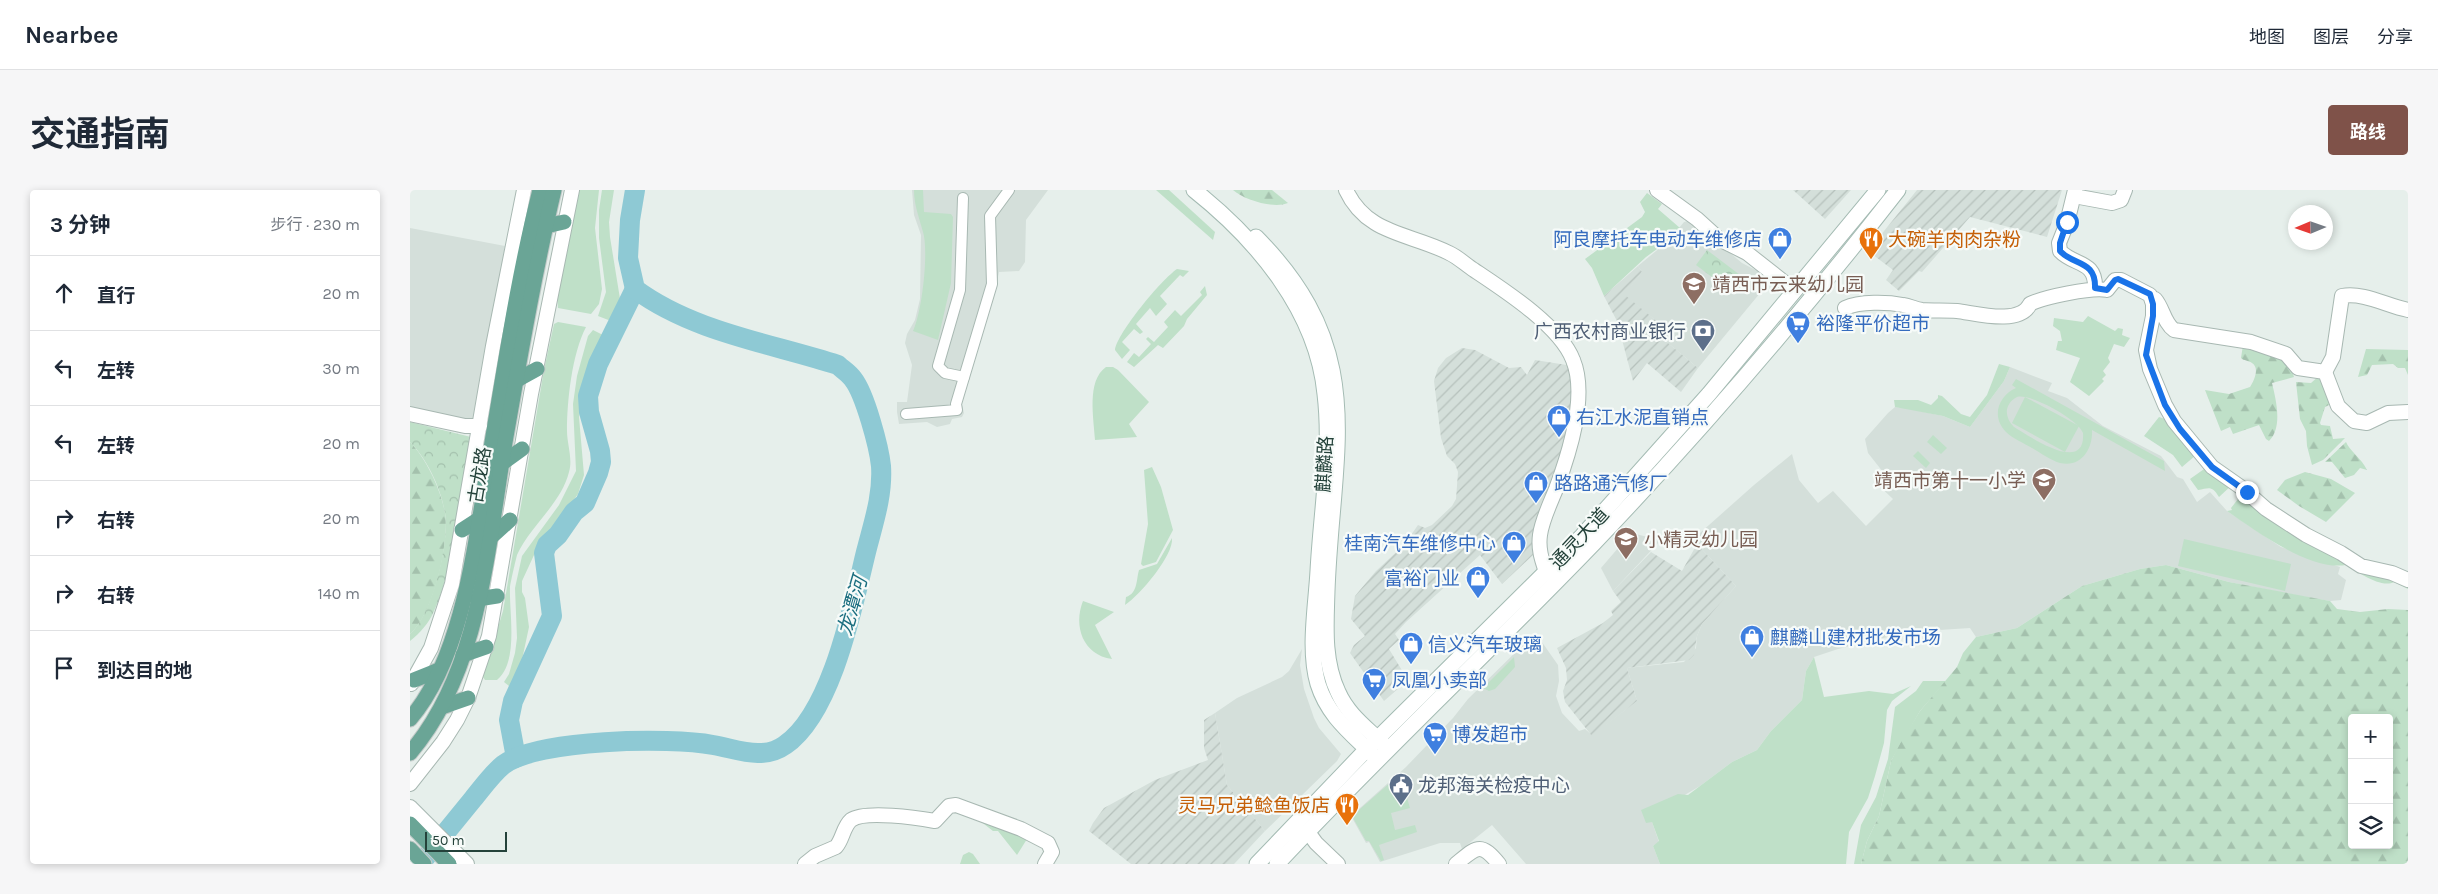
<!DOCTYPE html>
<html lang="zh">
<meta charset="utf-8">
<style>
body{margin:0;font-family:Karla,"Noto Sans SC",sans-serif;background:#f6f6f7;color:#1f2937}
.controls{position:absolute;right:15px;bottom:15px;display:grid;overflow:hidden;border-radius:5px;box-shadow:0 2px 8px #0003}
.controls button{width:45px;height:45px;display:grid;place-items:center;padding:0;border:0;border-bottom:1px solid #e0e1e3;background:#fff;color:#1f2937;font:25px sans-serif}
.compass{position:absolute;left:1878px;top:15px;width:45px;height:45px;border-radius:50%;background:#fff;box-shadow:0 2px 8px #0003;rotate:268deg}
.scale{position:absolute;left:15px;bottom:12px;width:82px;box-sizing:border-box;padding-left:5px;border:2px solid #24423a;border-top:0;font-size:14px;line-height:18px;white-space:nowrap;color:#24423a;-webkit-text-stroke:4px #f7fbf9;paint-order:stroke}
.stop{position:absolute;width:15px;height:15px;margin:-11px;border:4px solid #1a73e8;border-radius:50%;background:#fff}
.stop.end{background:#1a73e8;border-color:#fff;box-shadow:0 1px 5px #0008}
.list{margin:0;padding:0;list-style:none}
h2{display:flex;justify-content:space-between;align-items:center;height:65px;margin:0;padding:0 20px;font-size:21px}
h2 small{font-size:16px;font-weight:400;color:#747a83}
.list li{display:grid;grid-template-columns:32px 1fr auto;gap:15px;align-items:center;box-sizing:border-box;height:75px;padding:0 20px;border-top:1px solid #e0e1e3}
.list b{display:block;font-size:19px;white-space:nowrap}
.list em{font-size:16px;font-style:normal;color:#747a83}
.icon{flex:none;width:28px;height:28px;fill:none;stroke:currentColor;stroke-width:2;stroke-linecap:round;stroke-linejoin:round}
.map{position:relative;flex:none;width:1998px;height:674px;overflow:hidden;border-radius:5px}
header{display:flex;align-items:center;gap:30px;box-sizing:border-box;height:70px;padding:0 25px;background:#fff;border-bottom:1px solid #e0e1e3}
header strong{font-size:24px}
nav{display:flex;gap:28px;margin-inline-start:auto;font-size:18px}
.intro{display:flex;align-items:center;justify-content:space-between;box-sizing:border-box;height:120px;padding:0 30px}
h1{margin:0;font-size:35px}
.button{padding:12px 22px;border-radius:5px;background:#7f5249;color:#fff;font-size:18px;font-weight:700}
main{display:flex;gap:30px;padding:0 30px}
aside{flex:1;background:#fff;border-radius:5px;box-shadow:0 2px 8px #0003}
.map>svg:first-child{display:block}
.built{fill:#d4dfda}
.industrial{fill:url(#industrial-furrows)}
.grass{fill:#bfe0c8;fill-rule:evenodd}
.forest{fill:url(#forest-firs);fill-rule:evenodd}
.park{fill:url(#park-crowns)}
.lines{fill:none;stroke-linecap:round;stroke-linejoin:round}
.river{stroke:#8ec9d4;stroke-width:20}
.pedestrian-casing{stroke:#a8b8b2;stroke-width:12}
.minor-casing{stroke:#a8b8b2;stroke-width:16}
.secondary-casing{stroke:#a4bbb3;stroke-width:17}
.primary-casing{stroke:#c2cac8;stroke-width:17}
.pedestrian{stroke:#fff;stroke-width:10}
.minor{stroke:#fff;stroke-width:14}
.secondary{stroke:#fff;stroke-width:15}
.primary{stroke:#6aa596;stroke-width:15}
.route{stroke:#1a73e8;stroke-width:6}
.labels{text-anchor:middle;stroke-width:4.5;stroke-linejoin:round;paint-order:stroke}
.shop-label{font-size:19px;fill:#366cbe;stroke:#f7fbf9;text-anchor:start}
.food-label{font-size:19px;fill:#c56008;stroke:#f7fbf9;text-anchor:start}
.education-label{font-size:19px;fill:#785e54;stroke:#f7fbf9;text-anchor:start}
.service-label{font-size:19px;fill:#4e5e75;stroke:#f7fbf9;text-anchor:end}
.street-label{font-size:19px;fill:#24423a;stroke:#f7fbf9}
.water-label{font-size:20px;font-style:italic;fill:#1c6f80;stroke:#f7fbf9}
</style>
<header>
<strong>Nearbee</strong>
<nav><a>地图</a><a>图层</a><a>分享</a></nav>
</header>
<div class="intro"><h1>交通指南</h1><a class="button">路线</a></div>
<main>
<aside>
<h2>3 分钟<small>步行 · 230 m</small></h2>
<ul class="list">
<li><svg class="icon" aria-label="ahead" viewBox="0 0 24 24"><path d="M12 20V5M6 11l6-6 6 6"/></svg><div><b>直行</b></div><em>20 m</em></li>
<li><svg class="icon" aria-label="left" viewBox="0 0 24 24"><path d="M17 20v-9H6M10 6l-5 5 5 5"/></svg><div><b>左转</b></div><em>30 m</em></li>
<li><svg class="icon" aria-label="left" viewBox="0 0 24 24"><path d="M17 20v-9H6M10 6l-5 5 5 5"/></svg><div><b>左转</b></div><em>20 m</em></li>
<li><svg class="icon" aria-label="right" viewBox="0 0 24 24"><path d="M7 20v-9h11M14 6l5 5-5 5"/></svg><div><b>右转</b></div><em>20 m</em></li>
<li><svg class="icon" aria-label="right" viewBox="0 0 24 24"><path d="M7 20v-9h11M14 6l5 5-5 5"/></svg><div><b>右转</b></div><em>140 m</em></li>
<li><svg class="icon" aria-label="arrive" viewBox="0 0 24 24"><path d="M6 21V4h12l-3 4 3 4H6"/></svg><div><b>到达目的地</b></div></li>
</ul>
</aside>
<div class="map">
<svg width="1998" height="674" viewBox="0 0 1998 674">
<defs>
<pattern id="industrial-furrows" width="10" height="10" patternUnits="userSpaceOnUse" patternTransform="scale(1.25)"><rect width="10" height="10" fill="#d4dfda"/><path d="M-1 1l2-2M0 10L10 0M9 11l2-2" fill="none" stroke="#b6c1bc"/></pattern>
<pattern id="forest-firs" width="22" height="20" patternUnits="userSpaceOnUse" patternTransform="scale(1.25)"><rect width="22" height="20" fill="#bfe0c8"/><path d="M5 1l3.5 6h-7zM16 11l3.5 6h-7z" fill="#a4c1ad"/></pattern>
<pattern id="park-crowns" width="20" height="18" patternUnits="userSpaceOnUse" patternTransform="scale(1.25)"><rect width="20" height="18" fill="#bfe0c8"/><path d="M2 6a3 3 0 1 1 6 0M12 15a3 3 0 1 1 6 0" fill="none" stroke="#a4c1ad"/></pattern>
</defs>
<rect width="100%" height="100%" fill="#e6efeb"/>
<g class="built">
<path d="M502 0H638L616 30 615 72 609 81 589 82 583 110 551 211 554 223 552 227 542 229 540 234 527 237 517 232 489 234 487 222V212H497L502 175 495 153 497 144 505 130 510 109 511 45 504 25Z"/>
<path d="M1278 31 1284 33 1332 73 1359 87 1360 91 1288 178 1246 143 1249 133 1214 105 1232 82 1228 76 1258 51 1274 32Z"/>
<path d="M0 38 95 56 64 230 39 227 0 217Z"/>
<path d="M1600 177 1642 193 1638 201 1657 208 1693 236 1751 266 1767 287 1773 289 1787 312 1800 302 1817 321 1871 357 1930 377 1928 384 1936 390 1931 410 1920 411 1890 406 1819 392 1756 375 1730 379 1672 396 1607 438 1566 447 1560 438 1514 441 1494 443 1428 459 1404 467 1396 481 1392 510 1361 541 1347 560 1322 572 1290 596 1273 606 1242 632 1249 652 1243 656 1250 674H1116L1082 635 1052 659 1050 653H1030L970 672 959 652 956 653 941 626 996 577 1043 528 1058 509 1122 446 1127 445 1148 475 1149 491 1146 506 1152 523 1169 541 1175 539 1182 545 1227 511 1217 478 1274 472 1286 458 1287 446 1292 434 1326 396 1287 354 1290 343 1344 295 1382 264 1389 290 1408 313 1423 301 1456 336 1483 309 1465 292 1473 282 1458 263 1455 249 1478 223 1485 217 1495 218 1533 226 1560 237 1594 191Z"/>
<path d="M1221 343 1251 350 1203 401 1191 378Z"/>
<path d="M892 459 890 475 894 499 904 528 909 538 931 564 927 571 855 641 817 595 805 523 827 508 872 487 879 481Z"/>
</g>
<g class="industrial">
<path d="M1383 0H1441L1415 29Z"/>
<path d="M1507 0H1652L1637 47 1560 27 1512 82 1509 81 1489 101 1476 90 1483 80 1458 61Z"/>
<path d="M1228 76 1232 82 1215 105 1249 133 1246 143 1288 178 1271 202 1237 173 1223 191 1207 131 1194 106Z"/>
<path d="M1052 158 1065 160 1099 178 1111 177 1117 185 1125 170 1163 176 1162 235 1124 364 1092 394 1070 365 996 432 985 444 989 450 979 459 996 487 991 496 974 511 940 463 944 455 955 446 941 429 945 406 966 381 994 355 1008 335 1015 338 1022 335 1042 316 1046 309 1048 282 1045 274 1037 266 1031 248 1024 191 1028 178 1036 168Z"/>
<path d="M1287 354 1326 396 1292 434 1287 446 1284 465 1279 470 1217 478 1227 511 1182 546 1155 512 1153 501 1157 490 1156 478 1147 458 1193 433 1203 425 1201 421 1211 412 1203 401 1241 362 1272 381Z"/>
<path d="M805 523 817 595 855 641 824 674H721L679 641 683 633 694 618 745 590 798 570 794 558V530Z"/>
</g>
<g class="grass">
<path d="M168 0H189L185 38 192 99 189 114 181 124 148 118 147 105Z"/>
<path d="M192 0H204L199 32 200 47 211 115 205 129 201 131 188 126 196 102 189 48V20Z"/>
<path d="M504 0H513L514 22 541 24 543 27 541 93 528 150 503 141C512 122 519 62 513 42 509 27 504 15 504 0Z"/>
<path d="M746 0H759L805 42 803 50Z"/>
<path d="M1237 3 1252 14 1248 19 1270 38 1258 51 1236 67 1194 106 1182 78 1175 69 1232 27 1235 22 1230 12Z"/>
<path d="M767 79 779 81 773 87 770 85 750 106 757 114 746 126 740 118 726 134 733 142 730 144 724 139 712 152 720 160 712 169 705 160C707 143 752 89 767 79Z"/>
<path d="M795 96 797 105 777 129 774 136 753 158 748 155 724 177 717 172 724 163 729 167 741 154 736 149 738 147 744 152 758 137 754 132 765 120 771 126 792 105 790 102Z"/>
<path d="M1678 126 1705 141 1708 138 1713 139 1712 145 1720 148 1714 157 1704 154 1698 168 1700 172 1693 181 1696 185 1692 189 1694 191 1679 206 1660 192 1670 168 1646 160 1648 151H1652L1650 141 1643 136 1644 128 1673 132Z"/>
<path d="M148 132 176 137C162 164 157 211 157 241 157 254 163 269 159 282 151 314 120 336 107 365 106 369 100 394 100 398 99 423 109 472 87 490H75L73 487 93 421 134 180 144 134Z"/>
<path d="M183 140 195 146 194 153 184 168 175 190 169 227 174 285 168 304 140 344 130 352 112 391V402L115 408 119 437 110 479 105 490 99 496 94 492 99 484 105 463 107 448 105 398 112 366 149 315 166 281 163 214 167 186 178 146Z"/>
<path d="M1589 174 1600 177 1594 191 1560 237 1533 226 1485 217 1484 210H1508L1521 215 1528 208V205L1532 206 1551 224 1560 227 1577 205Z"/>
<path d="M696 177H703L708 180 739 212 719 234 727 247 685 250C684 229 676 191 696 177Z"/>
<path d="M1606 189 1754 271 1755 281 1682 240C1683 258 1672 278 1650 273 1640 270 1631 263 1622 258 1614 253 1603 249 1596 242 1581 227 1588 206 1606 198L1602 195ZM1607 207C1621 203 1669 230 1673 243 1676 286 1618 245 1604 237 1594 227 1594 214 1607 207Z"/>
<path d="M1615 207 1669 236 1655 262 1602 233Z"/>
<path d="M1749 227 1761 231 1786 265 1772 277 1763 265 1734 246Z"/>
<path d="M1523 245 1537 258 1531 264 1517 252Z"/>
<path d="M1508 261 1520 273 1516 278 1503 266Z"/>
<path d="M742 277 751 297 763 340 746 372 733 376 731 374 738 334 734 280Z"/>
<path d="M1797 277 1823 294 1809 307C1802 295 1799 298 1788 300L1780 289Z"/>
<path d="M1832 304 1998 394V399L1984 392C1971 399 1947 381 1936 375 1900 381 1846 341 1817 321L1822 320 1821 318Z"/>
<path d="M762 348C764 365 730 405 715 415L716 407C728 403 726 390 729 380L747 374Z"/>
<path d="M1774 349 1881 374 1875 401 1768 376Z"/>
<path d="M673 411 704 422 685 435 702 469C673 465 663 436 673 411Z"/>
<path d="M1104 467 1105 477 1085 499 1079 501 1073 498Z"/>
<path d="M1404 467 1414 507 1459 501 1483 504 1501 496 1482 511 1477 520 1474 553 1465 586 1458 608 1439 642 1436 674H1250L1243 656 1249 651 1242 632 1236 633 1231 620 1268 604 1278 605 1322 572 1347 560 1361 541 1392 510 1396 481Z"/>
<path d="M1513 491H1536L1510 521 1481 571 1469 626 1457 651 1451 674H1444L1451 635 1466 607 1478 569 1485 517 1506 501Z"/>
<path d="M990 584 1000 618 981 623 985 640 1005 635 1007 642 969 655 974 670 971 671 959 651H956L942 626Z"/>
<path d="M565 627 617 649 607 665 588 641H583Z"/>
<path d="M559 662 563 664 570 674H550L553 665Z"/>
</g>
<g class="forest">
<path d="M823 0H862L878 13C864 19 834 10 823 0Z"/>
<path d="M1833 155C1856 162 1876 162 1884 187L1862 193C1866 210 1873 237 1859 251L1856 249 1849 235 1823 244 1820 237 1811 241 1795 200 1819 204 1840 197C1844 191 1850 178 1842 173 1838 170 1834 171 1831 168Z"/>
<path d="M1956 159 1998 160V185L1995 178H1988L1983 174 1962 175 1957 185 1948 187Z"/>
<path d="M1910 185 1923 213 1915 217 1910 233 1911 235 1920 236 1923 249 1935 248 1913 270 1902 275 1897 256 1896 241 1890 229 1886 192 1901 193Z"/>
<path d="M0 252C16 268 31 300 35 323 40 352 23 425 0 444Z"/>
<path d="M1936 252C1939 260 1952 269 1957 280L1950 278 1944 285 1935 288 1922 272H1915Z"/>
<path d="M1895 282 1921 289 1945 303 1916 332 1889 316 1867 300 1875 290Z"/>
<path d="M1756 375 1819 392 1920 411 1927 419 1950 422 1978 419 1998 420V674H1451L1457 651 1469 626 1481 571 1492 550 1510 521 1547 477 1553 463 1566 447 1607 438 1672 396 1730 379ZM1942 528H1979V655H1942Z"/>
</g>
<g class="park">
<path d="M1297 60 1334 88 1323 103 1286 75Z"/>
<path d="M0 232 61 247C52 299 45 375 24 421 19 433 10 443 0 451V444C22 426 40 351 35 323 31 298 17 269 0 252Z"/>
</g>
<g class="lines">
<g class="river">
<path d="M106 568 99 530 103 511 142 426 134 363 137 355 148 345 164 322 175 313 188 283 191 272 190 261 179 222 178 206 188 174 225 99"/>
<path d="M10 674C28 652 45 631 63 609 72 598 82 584 93 575 127 549 260 547 303 555 327 559 353 571 375 555 422 523 443 415 456 362 463 334 473 306 471 276 469 257 455 204 443 189 439 183 432 179 428 175 360 153 283 142 225 99L218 68 220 30 225 0"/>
</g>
<defs>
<g id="pedestrian">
<path d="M553 8 550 100 528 176 535 183 554 187"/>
<path d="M496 224 547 220 546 214 582 94 580 26 599 0"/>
</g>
<g id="minor">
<path d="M936 0C957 45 1000 43 1039 63 1048 67 1056 75 1064 80 1094 100 1150 136 1163 170 1178 206 1159 264 1146 299 1140 314 1132 330 1130 345 1128 359 1132 370 1136 382"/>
<path d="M1247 0 1287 29 1309 49 1337 63 1384 100"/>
<path d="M1665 0 1657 33 1649 53 1650 61C1664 76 1686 70 1685 98"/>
<path d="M1664 6 1702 13 1711 10 1715 0"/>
<path d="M1742 109H1745C1753 118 1754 133 1764 140L1841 152 1876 164 1888 178 1915 182 1928 216 1944 231 1957 233 1978 223 1998 222"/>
<path d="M1435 118C1450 111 1478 112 1493 115 1500 116 1505 119 1512 120 1524 121 1535 120 1547 121 1565 123 1610 136 1620 114 1634 107 1682 97 1697 100L1705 90H1711L1740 105 1743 114V126L1736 160 1740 179 1755 215 1764 231 1802 277 1832 298 1856 319 1896 345 1931 363 1951 376 1982 383 1998 390"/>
<path d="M1915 182 1923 167 1932 106C1954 102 1977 116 1998 120"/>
<path d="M0 224 55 236H70"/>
<path d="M1 494 21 458 42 394 83 156 114 0"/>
<path d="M0 594 33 552 47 530 58 508 79 446 121 204 162 0"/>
<path d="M0 617 57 674"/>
<path d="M898 642 906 653 928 674"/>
<path d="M0 672 2 674"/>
<path d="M395 674 405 666 426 657C433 649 433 637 441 630 455 620 508 628 525 631L539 616 546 615 611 639 638 653 642 662 635 674"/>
<path d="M1046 674C1067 657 1070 651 1089 674"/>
</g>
<g id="secondary">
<path d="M784 0C847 50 907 121 915 204 922 262 911 323 908 381 906 417 898 460 908 494 918 526 941 543 963 565"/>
<path d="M846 47C961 163 922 258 917 401 916 435 913 470 928 502 938 525 957 538 974 555"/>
<path d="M847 674 957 559 1172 346 1299 204 1468 0"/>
<path d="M867 674C970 564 1080 461 1184 353 1291 241 1393 122 1488 0"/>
</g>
<g id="primary">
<path d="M136 36 154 32"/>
<path d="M107 190 127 179"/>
<path d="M91 274 112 259"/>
<path d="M52 340 69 329"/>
<path d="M79 349 100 330"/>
<path d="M68 409 87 406"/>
<path d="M53 465 76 457"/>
<path d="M4 490 29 480"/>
<path d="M32 517 58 508"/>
<path d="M0 529C55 465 66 345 80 264 95 176 108 86 130 0"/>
<path d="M0 563C73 478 78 347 97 241 111 161 125 80 144 0"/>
<path d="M0 634 39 674"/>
<path d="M0 659 14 674"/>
</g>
</defs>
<use href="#pedestrian" class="pedestrian-casing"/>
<use href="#minor" class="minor-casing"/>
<use href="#secondary" class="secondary-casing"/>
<use href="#primary" class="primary-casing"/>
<use href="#pedestrian" class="pedestrian"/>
<use href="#minor" class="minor"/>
<use href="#secondary" class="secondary"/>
<use href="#primary" class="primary"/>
</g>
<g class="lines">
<path class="route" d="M1657 32 1650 53V61C1664 76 1686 70 1685 98L1697 100 1705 90 1708 89 1740 104 1743 114V126L1736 165 1755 215 1770 239 1802 277 1837 302"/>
</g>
<defs>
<symbol id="shop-pin" viewBox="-11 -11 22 30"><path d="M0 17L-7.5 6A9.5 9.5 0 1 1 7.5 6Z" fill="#3f7fe0" stroke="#f7fbf9"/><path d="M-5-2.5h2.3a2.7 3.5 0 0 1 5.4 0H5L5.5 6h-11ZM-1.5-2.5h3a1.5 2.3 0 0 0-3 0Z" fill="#fff"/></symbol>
<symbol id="restaurant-pin" viewBox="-11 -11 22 30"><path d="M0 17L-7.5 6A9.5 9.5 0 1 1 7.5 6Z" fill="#e8710a" stroke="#f7fbf9"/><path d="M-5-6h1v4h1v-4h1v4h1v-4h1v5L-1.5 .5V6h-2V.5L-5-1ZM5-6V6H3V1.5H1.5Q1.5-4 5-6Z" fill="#fff"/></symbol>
<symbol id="school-pin" viewBox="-11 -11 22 30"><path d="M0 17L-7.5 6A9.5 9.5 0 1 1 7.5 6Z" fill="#8d6e63" stroke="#f7fbf9"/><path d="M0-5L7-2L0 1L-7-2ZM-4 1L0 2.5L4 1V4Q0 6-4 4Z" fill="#fff"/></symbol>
<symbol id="supermarket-pin" viewBox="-11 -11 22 30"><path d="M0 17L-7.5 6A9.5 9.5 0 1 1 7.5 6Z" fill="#3f7fe0" stroke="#f7fbf9"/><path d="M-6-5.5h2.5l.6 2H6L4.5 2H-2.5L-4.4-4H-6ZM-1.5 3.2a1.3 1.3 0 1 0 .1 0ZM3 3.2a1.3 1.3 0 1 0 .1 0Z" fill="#fff"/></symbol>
<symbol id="bank-pin" viewBox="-11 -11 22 30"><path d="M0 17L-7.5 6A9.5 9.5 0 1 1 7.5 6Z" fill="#5c6f8a" stroke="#f7fbf9"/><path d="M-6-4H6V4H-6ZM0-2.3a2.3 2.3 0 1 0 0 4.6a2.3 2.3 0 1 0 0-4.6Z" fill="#fff"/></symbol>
<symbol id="civic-pin" viewBox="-11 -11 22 30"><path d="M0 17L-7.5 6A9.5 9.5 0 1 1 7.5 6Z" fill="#5c6f8a" stroke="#f7fbf9"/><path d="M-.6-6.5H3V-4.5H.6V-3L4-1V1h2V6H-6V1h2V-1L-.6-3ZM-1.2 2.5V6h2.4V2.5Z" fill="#fff"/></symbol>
</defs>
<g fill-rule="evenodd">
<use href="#shop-pin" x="1356" y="35" width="28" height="38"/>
<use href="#restaurant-pin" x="1447" y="35" width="28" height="38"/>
<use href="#school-pin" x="1270" y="80" width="28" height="38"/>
<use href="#supermarket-pin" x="1374" y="119" width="28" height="38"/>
<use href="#bank-pin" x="1279" y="127" width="28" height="38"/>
<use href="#shop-pin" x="1135" y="213" width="28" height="38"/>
<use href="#school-pin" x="1620" y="276" width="28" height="38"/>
<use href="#shop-pin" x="1112" y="279" width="28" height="38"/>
<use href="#school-pin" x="1202" y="335" width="28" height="38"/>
<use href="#shop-pin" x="1090" y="339" width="28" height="38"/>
<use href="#shop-pin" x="1054" y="374" width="28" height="38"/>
<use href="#shop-pin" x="1328" y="433" width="28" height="38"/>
<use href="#shop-pin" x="987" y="440" width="28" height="38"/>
<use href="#supermarket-pin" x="950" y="476" width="28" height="38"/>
<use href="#supermarket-pin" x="1011" y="530" width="28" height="38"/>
<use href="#civic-pin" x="977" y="581" width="28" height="38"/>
<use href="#restaurant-pin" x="923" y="601" width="28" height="38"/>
</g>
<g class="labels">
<g class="shop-label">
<text x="1352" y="56" text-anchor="end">阿良摩托车电动车维修店</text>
<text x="1406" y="140">裕隆平价超市</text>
<text x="1166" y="234">右江水泥直销点</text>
<text x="1144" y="300">路路通汽修厂</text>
<text x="1086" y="360" text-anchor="end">桂南汽车维修中心</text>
<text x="1050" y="395" text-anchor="end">富裕门业</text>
<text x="1360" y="454">麒麟山建材批发市场</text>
<text x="1018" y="461">信义汽车玻璃</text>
<text x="982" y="497">凤凰小卖部</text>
<text x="1042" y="551">博发超市</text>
</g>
<g class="food-label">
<text x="1478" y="56">大碗羊肉肉杂粉</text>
<text x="920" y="622" text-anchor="end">灵马兄弟鲶鱼饭店</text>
</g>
<g class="education-label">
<text x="1302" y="101">靖西市云来幼儿园</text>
<text x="1616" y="297" text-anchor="end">靖西市第十一小学</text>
<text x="1234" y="356">小精灵幼儿园</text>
</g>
<g class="service-label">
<text x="1276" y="148">广西农村商业银行</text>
<text x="1008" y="602" text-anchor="start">龙邦海关检疫中心</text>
</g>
<g class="street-label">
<text transform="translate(914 274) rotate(-87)" y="7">麒麟路</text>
<text transform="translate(69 285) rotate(-81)" y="7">古龙路</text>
<text transform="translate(1169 348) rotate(-47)" y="7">通灵大道</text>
</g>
<g class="water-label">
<text transform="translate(442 416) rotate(-74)" y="7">龙潭河</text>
</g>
</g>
</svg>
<div class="controls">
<button>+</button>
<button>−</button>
<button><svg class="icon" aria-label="layers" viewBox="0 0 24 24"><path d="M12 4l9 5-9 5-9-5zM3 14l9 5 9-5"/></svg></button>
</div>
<svg class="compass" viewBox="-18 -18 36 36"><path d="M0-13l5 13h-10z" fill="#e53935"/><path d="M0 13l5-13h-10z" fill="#747a83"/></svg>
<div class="scale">50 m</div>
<div class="stop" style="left:1657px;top:32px"></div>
<div class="stop end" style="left:1837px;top:302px"></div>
</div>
</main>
